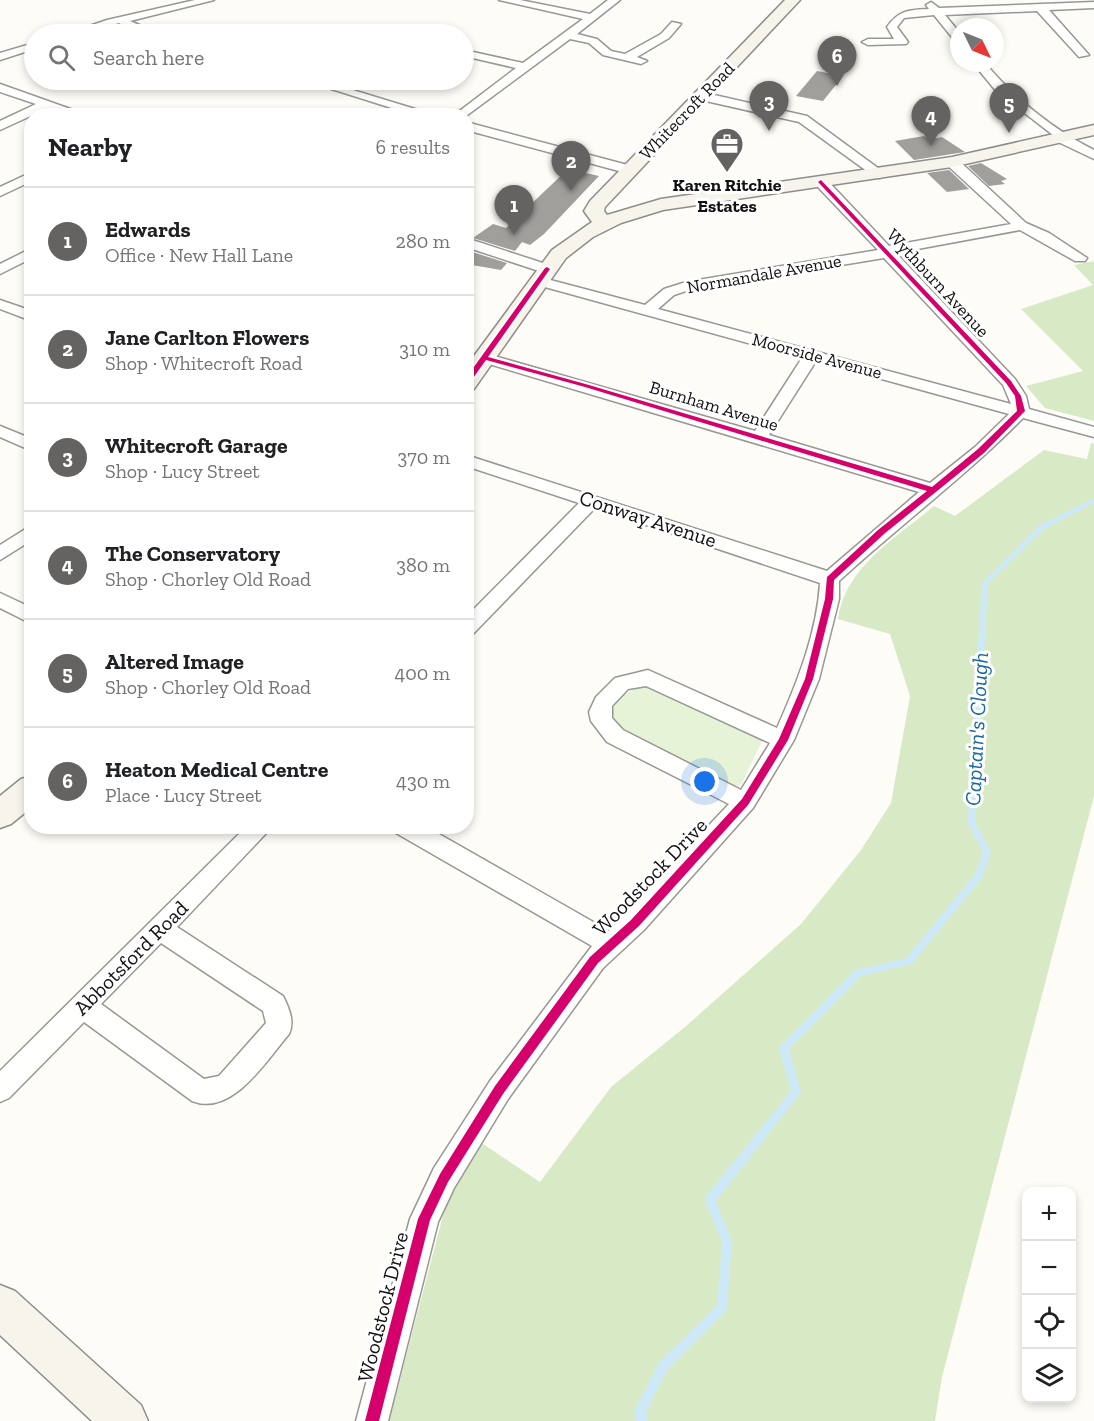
<!DOCTYPE html>
<meta charset="utf-8">
<style>
body{margin:0;font-family:"Zilla Slab",serif;background:#f2f2f2;color:#202124}
.controls{position:absolute;right:18px;bottom:18px;display:grid;overflow:hidden;border-radius:12px;box-shadow:0 3px 9px #0003}
.controls button{width:54px;height:54px;display:grid;place-items:center;padding:0;border:0;border-bottom:2px solid #e0e0e0;background:#fff;color:#202124;font:30px sans-serif}
.compass{position:absolute;left:950px;top:18px;width:54px;height:54px;border-radius:50%;background:#fff;box-shadow:0 3px 9px #0003;rotate:133deg}
.you{position:absolute;left:705px;top:782px;width:21px;height:21px;margin:-15px;border:4px solid #fff;border-radius:50%;background:#1a73e8;box-shadow:0 0 0 9px #1a73e833}
.badge{display:grid;place-items:center;width:39px;height:39px;border-radius:50%;background:#646362;color:#fff;font-size:20px;font-weight:700}
.pin{position:absolute;translate:-50% -50px;filter:drop-shadow(0 2px 3px #0008)}
.pin::after{content:'';position:absolute;top:32px;width:21px;height:18px;background:inherit;clip-path:polygon(0 0,100% 0,50% 100%)}
.list{margin:0;padding:0;list-style:none}
h2{display:flex;justify-content:space-between;align-items:center;height:78px;margin:0;padding:0 24px;font-size:26px}
h2 small{font-size:20px;font-weight:400;color:#757577}
.list li{display:grid;grid-template-columns:39px 1fr auto;gap:18px;align-items:center;box-sizing:border-box;height:108px;padding:0 24px;border-top:2px solid #e0e0e0}
.list b{display:block;font-size:22px;white-space:nowrap}
.list p{margin:0;font-size:20px;white-space:nowrap;color:#757577}
.list em{font-size:20px;font-style:normal;color:#757577}
.icon{flex:none;width:33px;height:33px;fill:none;stroke:currentColor;stroke-width:2;stroke-linecap:round;stroke-linejoin:round}
.map{position:relative;flex:none;width:1094px;height:1421px;overflow:hidden}
.search{position:absolute;background:#fff;box-shadow:0 3px 9px #0003;left:24px;top:24px;width:450px;height:66px;display:flex;align-items:center;gap:15px;box-sizing:border-box;padding:0 21px;border-radius:33px;color:#757577;font-size:22px}
.panel{position:absolute;background:#fff;box-shadow:0 3px 9px #0003;left:24px;top:108px;width:450px;height:726px;border-radius:24px}
.map>svg:first-child{display:block}
.green{fill:#e7f3d7}
.forest{fill:#d8eac5}
.lines{fill:none;stroke-linecap:round;stroke-linejoin:round}
.stream{fill:#cde8f7;fill-rule:evenodd}
.building{fill:#a19f9c}
.street-casing{stroke:#979795;stroke-width:3}
.secondary-casing{stroke:#8e8d8b;stroke-width:3}
.street{fill:#fffffe;fill-rule:evenodd}
.secondary{fill:#f6f4eb;fill-rule:evenodd}
.cycleway-casing{stroke:#fff;stroke-width:4}
.cycleway{fill:#d6006c;fill-rule:evenodd}
.labels{text-anchor:middle;stroke-width:6;stroke-linejoin:round;paint-order:stroke}
.far-street-label{font-size:18px;fill:#111;stroke:#fff}
.far-poi-label{font-size:18px;font-weight:bold;fill:#111;stroke:#fff}
.street-label{font-size:21px;fill:#111;stroke:#fff}
.water-label{font-size:22px;font-style:italic;fill:#1768a6;stroke:#fff}
</style>
<div class="map">
<svg width="1094" height="1421" viewBox="0 0 1094 1421">
<rect width="100%" height="100%" fill="#fdfcf7"/>
<path class="green" d="M648 686 762 741 741 785 733 788 631 734 613 721 611 710C622 695 630 688 648 686Z"/>
<g class="forest">
<path d="M1094 261V421L1045 408 1026 386 1083 371 1021 309 1093 285 1074 265Z"/>
<path d="M1091 443 1094 444V796L942 1377 935 1421H389L445 1208 480 1142 540 1182 611 1087 685 1027 801 924 861 850 891 803 910 696 890 634 838 619C845 567 896 538 934 506L955 516 1044 450 1087 459Z"/>
</g>
<g class="lines">
<path class="stream" d="M1094 498V503L1044 529 988 584 975 823 991 851 982 878 912 964 861 976 789 1049 801 1092 799 1095 716 1201 732 1242 727 1307 726 1311 667 1370 646 1412 648 1421H636L634 1412 659 1362 717 1305 722 1242 705 1200 706 1196 791 1091 779 1048 781 1045 855 970 906 958 975 874 983 851 967 823 982 583 1040 525Z"/>
</g>
<g class="building">
<path d="M817 71 843 76 823 101 796 96Z"/>
<path d="M924 136 929 140 942 137 965 152 914 160 895 141Z"/>
<path d="M981 163 1007 179 1001 181 1005 184 989 186 968 166Z"/>
<path d="M568 169 599 176 544 234 530 245 522 242 515 251 473 238 493 224 506 228Z"/>
<path d="M949 170 969 189 947 192 927 173Z"/>
<path d="M466 250 507 263 501 270 466 264Z"/>
</g>
<g class="lines">
<defs>
<g id="street">
<path d="M195 0H214L130 21 160 34 132 31 119 23 81 34H66L107 20Z"/>
<path d="M499 0H520L590 14 608 0H620L577 34 597 39 611 51 625 54 661 34 672 22 681 24 669 38 637 57 647 61 641 64 603 55 589 43 570 39 466 116H453L516 68 464 56V50L523 63 583 19Z"/>
<path d="M931 2 939 8 1094 2V8L1049 10 1089 55 1079 57 1037 11 945 15 959 32V42L955 41 934 15 904 18 897 27 908 42 906 44 868 45 862 42 868 39H894L887 27C899 10 909 10 929 9L926 5Z"/>
<path d="M366 26 393 32 394 34 362 31 361 29Z"/>
<path d="M34 43V49L0 60V53Z"/>
<path d="M973 63H985C1014 98 1055 131 1094 150V159L1054 140 1053 135 996 91Z"/>
<path d="M303 80H320L438 116H417Z"/>
<path d="M0 84 90 116H71L48 108 0 130V121L36 104 0 92Z"/>
<path d="M701 92 807 116 886 174 880 178 875 177 799 122 697 99 695 96Z"/>
<path d="M466 122 635 167 636 170 630 174 466 130Z"/>
<path d="M952 158 957 159 1026 223 1049 233 1087 258 1085 261H1075L1020 230 896 253 1015 379 1026 396 1029 409 1094 427V437L1023 418C966 476 900 525 839 581V599L819 679 794 740 753 808 644 930 603 968 508 1099 454 1188 438 1222 388 1421H356L410 1219 434 1168 490 1081 592 946 396 833 393 826H425L609 931 729 804 607 742 591 721 589 712 596 697 615 678 648 670 777 728C797 683 817 633 820 583L595 508 473 634 466 636V617L579 503 466 466V455L827 571 919 492 479 361 477 358 485 353 491 355 755 431 802 358 534 284 532 281 539 277 645 305 664 289 686 282 878 250 816 185 814 182 821 178 826 179 889 246 1011 224 947 165V159ZM884 258 1003 385 1011 404 658 309 674 295 689 290ZM816 361 1009 414 975 447 930 483 769 435ZM646 686 770 743 741 790 623 730 612 718V706L628 689Z"/>
<path d="M32 172V181L0 196V187Z"/>
<path d="M466 238 552 266 554 269 552 272H542L466 247Z"/>
<path d="M32 248V258L0 274V264Z"/>
<path d="M0 300 32 311V321L0 309Z"/>
<path d="M0 426 32 439V451L0 437Z"/>
<path d="M32 525V540L0 560V545Z"/>
<path d="M0 593 32 608V624L0 608Z"/>
<path d="M247 826H273L177 927 283 996C289 1008 295 1022 289 1034 266 1061 232 1117 192 1101L84 1022 9 1098 0 1102V1071ZM161 943 263 1011 266 1023 219 1076 204 1079 101 1004Z"/>
</g>
<g id="secondary">
<path d="M785 0H800L605 207 604 211 607 215 661 199 952 157 1094 125V135L952 167 663 210 621 223 593 237 566 258 474 389 466 391V367L552 250 592 222 584 211 590 201Z"/>
<path d="M32 776V807L11 824 0 828V796L21 779Z"/>
<path d="M0 1285 15 1291 141 1405 148 1421H92L0 1335Z"/>
</g>
</defs>
<use href="#street" class="street-casing"/>
<use href="#secondary" class="secondary-casing"/>
<use href="#street" class="street"/>
<use href="#secondary" class="secondary"/>
<defs>
<path id="cycleway" d="M821 180 1011 381 1021 396 1025 411 984 453 884 534 834 580 833 599 813 679 788 740 748 805 639 926 598 963 503 1094 448 1182 430 1220 379 1421H365L418 1219 440 1174 495 1086 590 957 631 920 742 799 779 739 805 679 825 599 827 577 878 530 927 491 585 387 486 360 468 385 466 386V378L545 268 547 267 550 269 488 357 589 385 932 487 978 449 1017 411 1015 396 1006 383 819 183 818 182Z"/>
</defs>
<use href="#cycleway" class="cycleway-casing"/>
<use href="#cycleway" class="cycleway"/>
</g>
<defs>
<symbol id="office-pin" viewBox="-11 -11 22 30"><path d="M0 17L-7.5 6A9.5 9.5 0 1 1 7.5 6Z" fill="#646362" stroke="#fff"/><path d="M-6-3h4V-5.5h4V-3h4V5H-6ZM-1-4.5V-3h2v-1.5ZM-6 0V1H6V0Z" fill="#fff"/></symbol>
</defs>
<g fill-rule="evenodd">
<use href="#office-pin" x="708" y="125" width="38" height="52"/>
</g>
<g class="labels">
<g class="far-street-label">
<text transform="translate(687 111) rotate(-46)" y="6">Whitecroft Road</text>
<text transform="translate(764 274) rotate(-10)" y="6">Normandale Avenue</text>
<text transform="translate(938 283) rotate(47)" y="6">Wythburn Avenue</text>
<text transform="translate(817 356) rotate(15)" y="6">Moorside Avenue</text>
<text transform="translate(714 406) rotate(17)" y="6">Burnham Avenue</text>
</g>
<g class="far-poi-label">
<text x="727" y="191">Karen Ritchie<tspan x="727" dy="21">Estates</tspan></text>
</g>
<g class="street-label">
<text transform="translate(648 519) rotate(18)" y="7">Conway Avenue</text>
<text transform="translate(650 877) rotate(-46)" y="7">Woodstock Drive</text>
<text transform="translate(131 958) rotate(-45)" y="7">Abbotsford Road</text>
<text transform="translate(383 1307) rotate(-76)" y="7">Woodstock Drive</text>
</g>
<g class="water-label">
<text transform="translate(976 729) rotate(-87)" y="8">Captain's Clough</text>
</g>
</g>
</svg>
<div class="controls">
<button>+</button>
<button>−</button>
<button><svg class="icon" aria-label="locate" viewBox="0 0 24 24"><circle cx="12" cy="12" r="6"/><path d="M12 2v4M12 18v4M2 12h4M18 12h4"/></svg></button>
<button><svg class="icon" aria-label="layers" viewBox="0 0 24 24"><path d="M12 4l9 5-9 5-9-5zM3 14l9 5 9-5"/></svg></button>
</div>
<svg class="compass" viewBox="-18 -18 36 36"><path d="M0-13l5 13h-10z" fill="#e53935"/><path d="M0 13l5-13h-10z" fill="#757577"/></svg>
<div class="you"></div>
<div class="pin badge" style="left:514px;top:235px">1</div>
<div class="pin badge" style="left:571px;top:191px">2</div>
<div class="pin badge" style="left:769px;top:131px">3</div>
<div class="pin badge" style="left:931px;top:146px">4</div>
<div class="pin badge" style="left:1009px;top:133px">5</div>
<div class="pin badge" style="left:837px;top:86px">6</div>
<div class="search"><svg class="icon" aria-label="search" viewBox="0 0 24 24"><circle cx="10" cy="10" r="6"/><path d="M15 15l6 6"/></svg>Search here</div>
<section class="panel">
<h2>Nearby<small>6 results</small></h2>
<ul class="list">
<li><span class="badge">1</span><div><b>Edwards</b><p>Office · New Hall Lane</p></div><em>280 m</em></li>
<li><span class="badge">2</span><div><b>Jane Carlton Flowers</b><p>Shop · Whitecroft Road</p></div><em>310 m</em></li>
<li><span class="badge">3</span><div><b>Whitecroft Garage</b><p>Shop · Lucy Street</p></div><em>370 m</em></li>
<li><span class="badge">4</span><div><b>The Conservatory</b><p>Shop · Chorley Old Road</p></div><em>380 m</em></li>
<li><span class="badge">5</span><div><b>Altered Image</b><p>Shop · Chorley Old Road</p></div><em>400 m</em></li>
<li><span class="badge">6</span><div><b>Heaton Medical Centre</b><p>Place · Lucy Street</p></div><em>430 m</em></li>
</ul>
</section>
</div>
